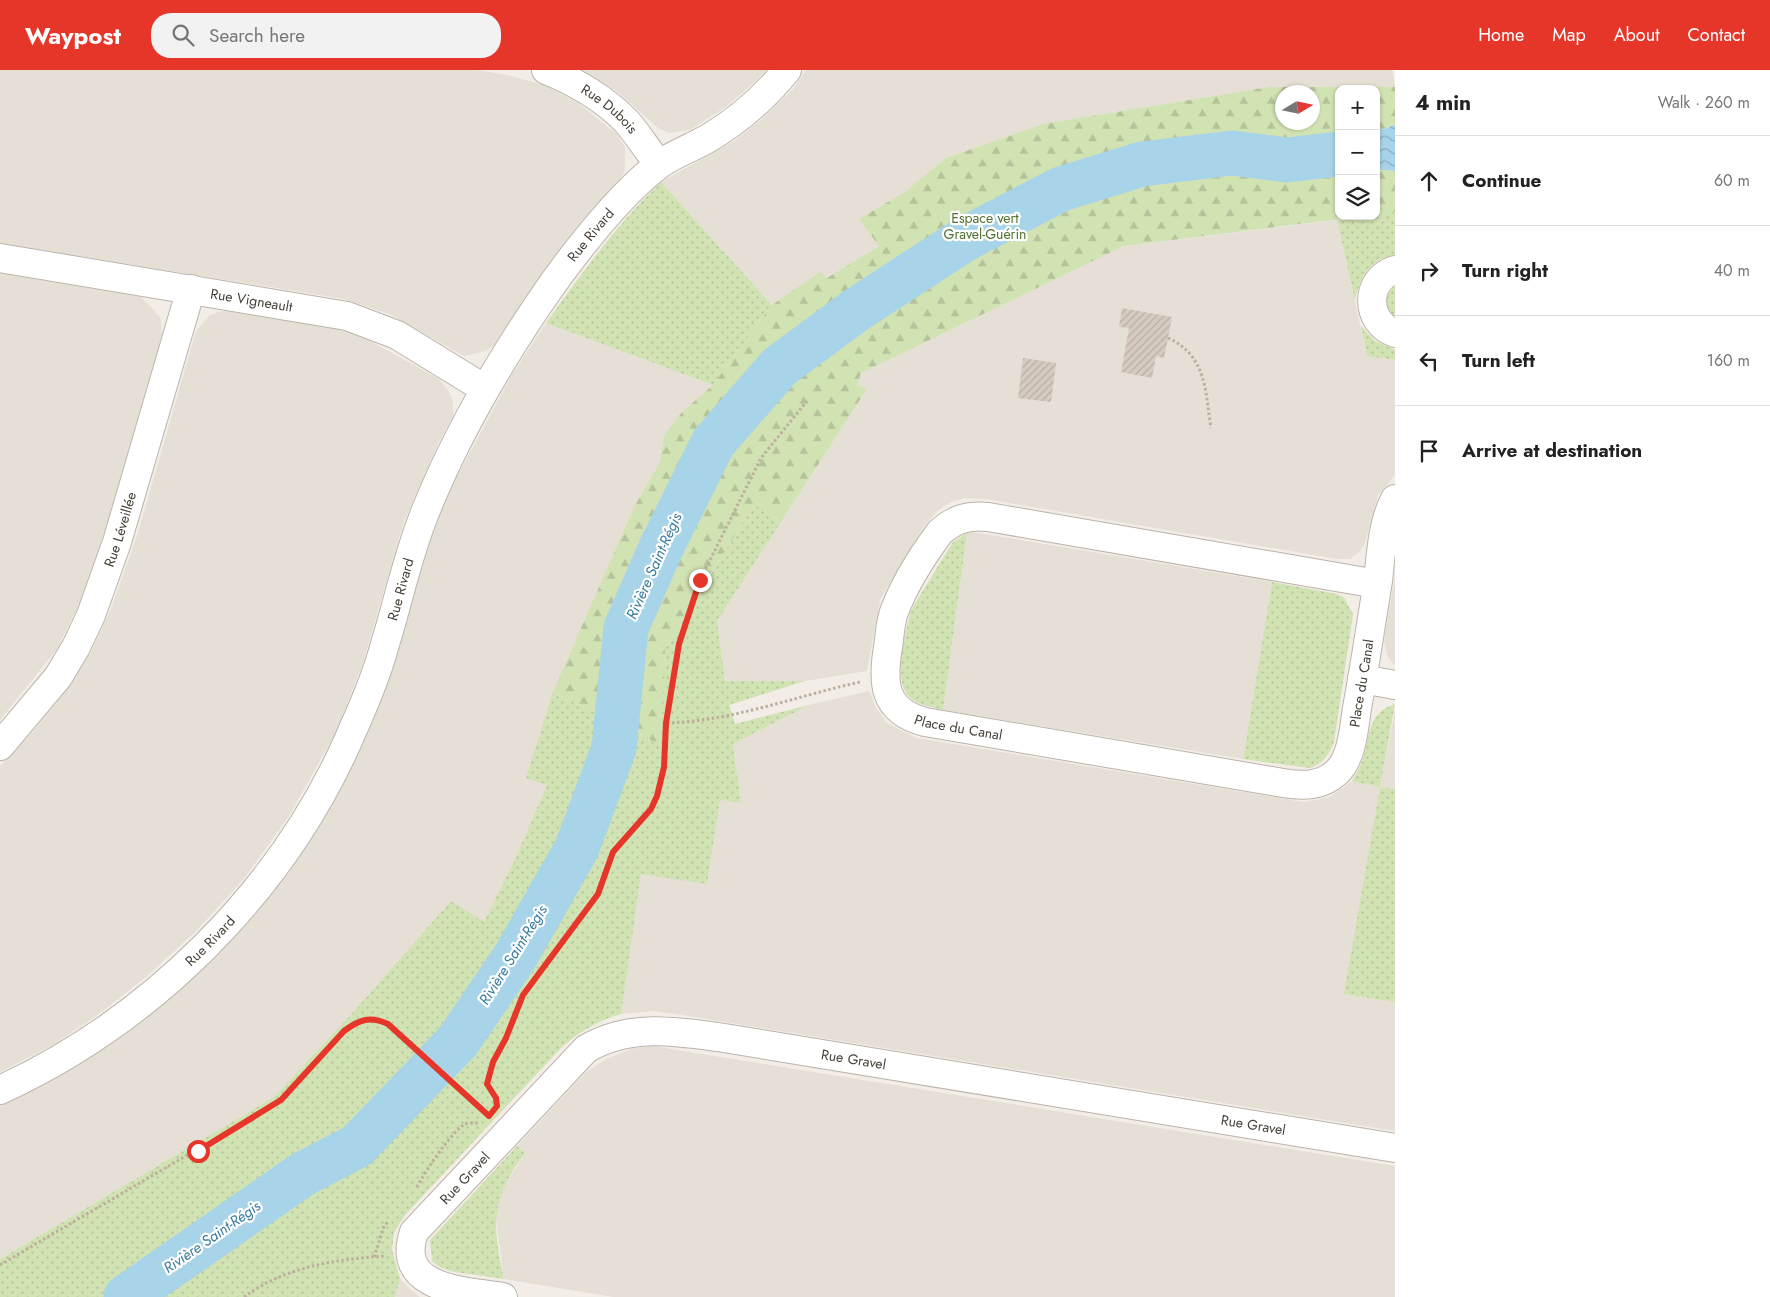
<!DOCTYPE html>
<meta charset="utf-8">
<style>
body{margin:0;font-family:Jost,sans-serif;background:#f2f2f2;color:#222}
.controls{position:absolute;right:15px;top:15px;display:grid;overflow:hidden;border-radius:10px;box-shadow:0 1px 4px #0004}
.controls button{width:45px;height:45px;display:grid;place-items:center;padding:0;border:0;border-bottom:1px solid #e0e0e0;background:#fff;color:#222;font:25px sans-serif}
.compass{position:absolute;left:1275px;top:15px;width:45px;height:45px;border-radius:50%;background:#fff;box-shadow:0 1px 4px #0004;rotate:80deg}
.stop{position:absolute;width:15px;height:15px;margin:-11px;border:4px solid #e63529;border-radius:50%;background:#fff}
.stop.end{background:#e63529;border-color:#fff;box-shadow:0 1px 5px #0008}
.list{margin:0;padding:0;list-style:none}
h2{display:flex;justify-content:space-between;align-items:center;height:65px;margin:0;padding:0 20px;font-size:21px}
h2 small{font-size:16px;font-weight:400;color:#767676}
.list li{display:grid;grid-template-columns:32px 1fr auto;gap:15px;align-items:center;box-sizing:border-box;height:90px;padding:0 20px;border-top:1px solid #e0e0e0}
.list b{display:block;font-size:19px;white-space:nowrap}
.list em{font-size:16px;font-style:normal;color:#767676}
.icon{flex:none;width:28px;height:28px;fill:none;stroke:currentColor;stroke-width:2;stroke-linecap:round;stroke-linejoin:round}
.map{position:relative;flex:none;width:1395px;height:1227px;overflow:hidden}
header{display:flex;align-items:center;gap:30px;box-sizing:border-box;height:70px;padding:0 25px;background:#e63529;color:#fff}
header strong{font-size:24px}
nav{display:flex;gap:28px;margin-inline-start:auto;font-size:18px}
.search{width:350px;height:45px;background:#f2f2f2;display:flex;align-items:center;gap:12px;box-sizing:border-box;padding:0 18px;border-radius:20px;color:#767676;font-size:19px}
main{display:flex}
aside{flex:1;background:#fff}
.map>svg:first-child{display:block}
.residential{fill:#e5dfd5}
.green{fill:url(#green-dots)}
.forest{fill:url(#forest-firs);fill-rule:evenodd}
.water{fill:url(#water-waves)}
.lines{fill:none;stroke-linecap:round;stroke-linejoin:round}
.river{stroke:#a8d4e9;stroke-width:45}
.building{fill:url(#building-hatch)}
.minor-casing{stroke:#bcb4aa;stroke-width:30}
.path{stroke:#bdaf9d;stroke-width:3;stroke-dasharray:2.5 2.5;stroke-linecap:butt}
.minor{stroke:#fff;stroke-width:28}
.route{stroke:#e63529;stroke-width:6}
.labels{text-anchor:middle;stroke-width:4.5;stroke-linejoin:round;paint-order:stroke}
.street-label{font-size:14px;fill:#443e36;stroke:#fff}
.park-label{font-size:14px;fill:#4d702f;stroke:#fff}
.water-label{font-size:15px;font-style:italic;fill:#377b9f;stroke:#fff}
</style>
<header>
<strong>Waypost</strong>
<div class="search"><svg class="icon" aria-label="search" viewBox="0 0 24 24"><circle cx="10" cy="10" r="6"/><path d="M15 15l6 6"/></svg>Search here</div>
<nav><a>Home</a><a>Map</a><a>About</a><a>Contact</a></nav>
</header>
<main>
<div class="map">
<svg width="1395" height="1227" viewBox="0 0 1395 1227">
<defs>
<pattern id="green-dots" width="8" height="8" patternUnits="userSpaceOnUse" patternTransform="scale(1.25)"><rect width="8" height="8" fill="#d1e2b3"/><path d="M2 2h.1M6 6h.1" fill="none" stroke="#b5c39b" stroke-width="1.8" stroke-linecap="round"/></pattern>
<pattern id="forest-firs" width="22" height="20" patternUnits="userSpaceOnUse" patternTransform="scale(1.25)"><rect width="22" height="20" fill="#d1e2b3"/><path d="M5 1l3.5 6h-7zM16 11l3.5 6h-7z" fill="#b5c39b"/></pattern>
<pattern id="water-waves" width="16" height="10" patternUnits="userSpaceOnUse" patternTransform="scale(1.25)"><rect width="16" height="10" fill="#a8d4e9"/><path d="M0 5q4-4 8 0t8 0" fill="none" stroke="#8aadbe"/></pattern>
<pattern id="building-hatch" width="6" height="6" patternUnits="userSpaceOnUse" patternTransform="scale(1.25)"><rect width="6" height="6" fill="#d5cbc0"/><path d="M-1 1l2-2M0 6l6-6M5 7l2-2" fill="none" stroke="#b8afa6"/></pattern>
</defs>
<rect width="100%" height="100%" fill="#f2ede7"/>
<g class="residential">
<path d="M0 0H477L507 5 544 15 579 34 618 65 625 78V99L620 110 562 179 495 275 486 281 464 286 389 244 344 229 0 173Z"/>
<path d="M581 0H766L758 9 727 36 690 60 669 63 658 58 618 22Z"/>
<path d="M806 0H1392L1395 17H1269L1043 54 946 88 906 121 859 149 879 176 827 208 821 201 772 235 661 112 736 70 761 50 794 18Z"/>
<path d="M1337 150 1367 286 1395 290V405L1378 425 1365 473 1358 483 1350 489H1337L986 429 966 428 951 432 937 441 924 456 888 516 880 530 867 601 805 611H725L717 551 867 319 856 315 861 303 1124 176Z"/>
<path d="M0 203 141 227 160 247 162 265 105 460 83 526 57 579 0 650Z"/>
<path d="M227 241 325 255 363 267 439 309 448 320 453 332V346L439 372 403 454 363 593 335 664 289 746 243 810 197 860 147 906 103 941 53 975 0 1002V696L30 665 61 627 91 582 112 536 137 466 196 261 209 246 217 242Z"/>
<path d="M546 253 713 315 682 342 664 366 660 392 634 437 553 622 527 707 547 715 517 785 484 853 357 938 274 1027 0 1189V1036L87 988 152 943 199 902 247 853 290 801 329 740 359 684 403 564 430 467 454 412 513 303Z"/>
<path d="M973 462 1272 512 1243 689 943 640 967 463Z"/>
<path d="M1395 506V596L1387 585 1384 571Z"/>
<path d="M869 621 876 638 887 653 916 668 1303 732 1330 727 1352 711 1380 717 1395 640V719L1380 717 1345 924 1395 932V1061L682 945 653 941 621 944 641 803 707 814 720 730 741 733 733 674 809 635Z"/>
<path d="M652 976 1395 1096V1227H614L504 1209 495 1141 500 1123 525 1083 517 1076 586 1002 606 989 631 979Z"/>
<path d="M400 1209 411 1220 420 1227H395Z"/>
</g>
<g class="green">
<path d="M661 112 772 235 713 315 546 253C582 203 617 154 661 112Z"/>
<path d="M1395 142V185C1370 188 1359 208 1355 231L1337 150Z"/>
<path d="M1395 215V249C1384 239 1382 225 1395 215Z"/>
<path d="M1361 256 1375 271 1395 280V290L1367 286Z"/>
<path d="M754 434 781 452 717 551 725 611H805L729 635 735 654 809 635 733 674 741 733 720 730 707 814 641 804 621 944C597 951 579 962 561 978L406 1144 394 1162 392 1180 400 1209 395 1227H0V1189L274 1027 357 938 451 831 484 852 517 785 547 715 526 708 553 622 660 674 665 579Z"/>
<path d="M967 463 943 640C933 637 921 636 913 630 890 615 906 566 910 543L914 535 953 472Z"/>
<path d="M1272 512 1337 524 1344 528 1353 544 1334 672C1329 685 1323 693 1310 698L1243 689Z"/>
<path d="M1395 634 1380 717 1395 719V932L1344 924 1380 717 1352 711C1356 703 1362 695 1364 685 1370 663 1369 642 1395 634Z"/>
<path d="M517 1076 525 1083C490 1130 492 1154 504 1209L455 1202 441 1198 432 1191 430 1170Z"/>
</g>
<g class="forest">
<path d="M1269 17H1395V55L1376 61V19H1339V73L1288 90 1339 95V146H1365L1124 176 861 303 857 315 867 319 781 452 754 434 665 579 661 675 553 622 634 437 660 392 664 366 682 342 713 315 772 235 821 201 827 208 879 176 859 149 906 121 946 88 1043 54ZM1282 22H1312V52H1282Z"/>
<path d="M1376 99 1395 101V142L1376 145Z"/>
</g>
<g class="water">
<path d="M1395 55V101L1376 99V61Z"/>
<path d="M1339 73V95L1287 90Z"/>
</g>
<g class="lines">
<path class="river" d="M126 1227 303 1104 357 1076 458 971 515 887 577 778 614 678 626 558 660 480 713 373 779 297 856 240 965 169 1061 119 1142 94 1232 83 1287 90 1339 84"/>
</g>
<g class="building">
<path d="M1122 238 1172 247 1164 288 1156 286 1152 308 1121 302 1129 258 1119 257Z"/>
<path d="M1023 288 1056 293 1051 332 1018 328Z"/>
</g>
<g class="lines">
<defs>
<g id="minor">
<path id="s1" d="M546 0C574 11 605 29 626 51 638 64 647 80 659 94"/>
<path id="s2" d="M0 188 347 246 397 265 485 319"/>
<path d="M1395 200C1364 209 1365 253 1395 263"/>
<path id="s3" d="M1377 514 988 447C968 445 955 449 940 462 923 485 904 515 894 542 890 553 890 565 888 577 882 613 883 641 925 652L1283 713C1302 716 1321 717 1337 702 1352 688 1354 658 1357 638 1365 596 1371 553 1378 511 1381 485 1382 453 1395 429"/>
<path d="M1362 609 1395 615"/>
<path id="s4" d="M0 676 58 607 76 577 91 545 117 472 191 219"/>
<path id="s5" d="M0 1020C150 951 279 824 347 673 361 641 376 608 385 574 399 529 408 483 426 440 455 368 495 299 538 235 566 193 619 124 660 94 674 84 691 78 707 69 738 51 764 28 787 0"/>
<path id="s6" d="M503 1227C465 1221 394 1220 414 1162L586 979C628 954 672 961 718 967L1395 1078"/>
</g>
</defs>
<use href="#minor" class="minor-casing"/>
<g class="path">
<path d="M1168 268C1207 286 1205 321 1211 358"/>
<path d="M667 653C732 651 797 626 860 612"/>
<path d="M497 1034 496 1028 487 1014 493 992 506 968 523 925 598 824 613 782 651 739 657 726 664 697 667 653 679 574 700 510 761 388 807 331"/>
<path d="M417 1117C424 1103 452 1061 465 1054 470 1052 475 1054 480 1052"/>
<path d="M374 1187 384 1156 389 1151"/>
<path d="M0 1195 281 1030 344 961C355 953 365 946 379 950 399 955 469 1028 488 1046"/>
<path d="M244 1227C284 1197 337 1189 386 1186"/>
</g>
<use href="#minor" class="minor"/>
</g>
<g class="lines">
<path class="route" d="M198 1081 281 1030 344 961C360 949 370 946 388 954L489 1046 497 1036 496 1028 487 1014 493 992 506 968 523 925 598 824 613 782 651 739 657 726 664 697 666 653 679 574 700 510"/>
</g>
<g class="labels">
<g class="street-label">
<text dy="5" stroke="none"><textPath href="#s1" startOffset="75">Rue Dubois</textPath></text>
<text dy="5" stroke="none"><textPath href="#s5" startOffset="1069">Rue Rivard</textPath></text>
<text dy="5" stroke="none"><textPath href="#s2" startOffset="255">Rue Vigneault</textPath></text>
<text dy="5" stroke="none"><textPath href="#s4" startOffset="251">Rue Léveillée</textPath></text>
<text dy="5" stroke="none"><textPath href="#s5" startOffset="664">Rue Rivard</textPath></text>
<text dy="5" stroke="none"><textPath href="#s3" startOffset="1184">Place du Canal</textPath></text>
<text dy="5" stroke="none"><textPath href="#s3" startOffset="704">Place du Canal</textPath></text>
<text dy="5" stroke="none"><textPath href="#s5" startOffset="259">Rue Rivard</textPath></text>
<text dy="5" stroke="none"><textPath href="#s6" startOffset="656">Rue Gravel</textPath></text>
<text dy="5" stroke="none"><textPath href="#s6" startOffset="1061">Rue Gravel</textPath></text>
<text dy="5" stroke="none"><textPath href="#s6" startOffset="206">Rue Gravel</textPath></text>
</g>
<g class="park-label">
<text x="985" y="153">Espace vert<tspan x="985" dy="16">Gravel-Guérin</tspan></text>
</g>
<g class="water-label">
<text transform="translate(654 496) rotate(-66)" y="5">Rivière Saint-Régis</text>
<text transform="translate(513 885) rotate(-58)" y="5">Rivière Saint-Régis</text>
<text transform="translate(212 1167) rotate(-35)" y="5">Rivière Saint-Régis</text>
</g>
</g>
</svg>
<div class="controls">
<button>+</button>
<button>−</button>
<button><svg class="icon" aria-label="layers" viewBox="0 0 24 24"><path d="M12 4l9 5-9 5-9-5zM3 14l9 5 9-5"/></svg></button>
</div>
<svg class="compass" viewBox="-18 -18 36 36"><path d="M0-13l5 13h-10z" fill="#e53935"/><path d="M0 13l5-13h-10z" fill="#767676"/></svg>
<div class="stop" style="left:198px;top:1081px"></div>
<div class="stop end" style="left:700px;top:510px"></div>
</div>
<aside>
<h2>4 min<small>Walk · 260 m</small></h2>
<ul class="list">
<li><svg class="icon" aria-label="ahead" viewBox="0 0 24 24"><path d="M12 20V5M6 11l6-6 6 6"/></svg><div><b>Continue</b></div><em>60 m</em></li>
<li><svg class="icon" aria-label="right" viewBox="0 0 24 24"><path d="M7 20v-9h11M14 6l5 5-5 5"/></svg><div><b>Turn right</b></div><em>40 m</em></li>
<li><svg class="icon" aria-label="left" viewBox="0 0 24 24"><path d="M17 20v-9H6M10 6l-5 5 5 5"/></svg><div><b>Turn left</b></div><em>160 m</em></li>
<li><svg class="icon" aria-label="arrive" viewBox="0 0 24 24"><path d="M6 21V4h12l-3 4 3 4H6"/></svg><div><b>Arrive at destination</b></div></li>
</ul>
</aside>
</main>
